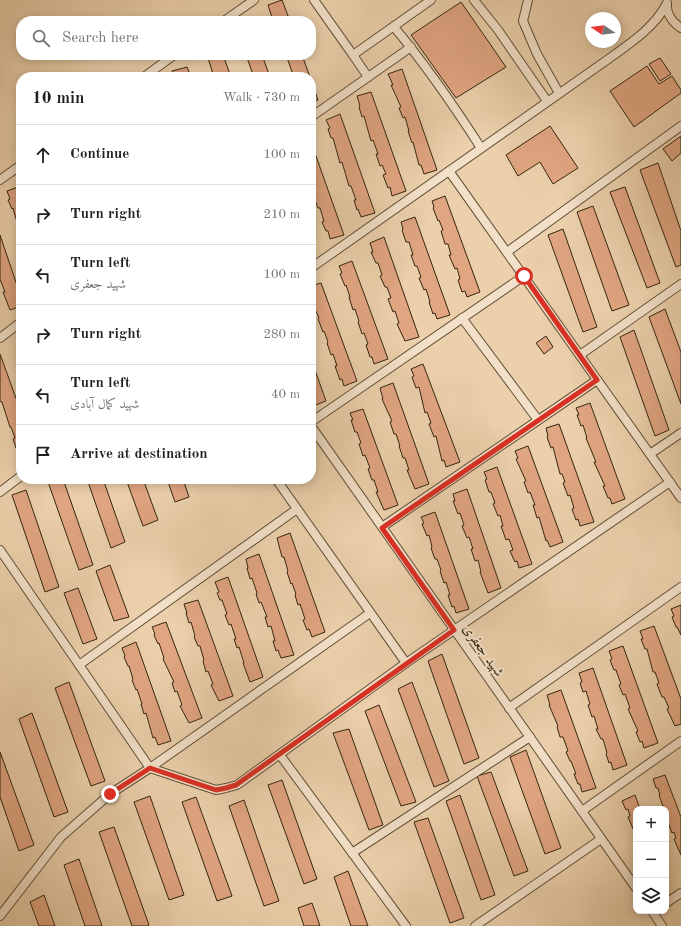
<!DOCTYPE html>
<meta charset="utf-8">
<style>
body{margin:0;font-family:"Old Standard TT",Amiri,serif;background:#f2f2f2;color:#202124}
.controls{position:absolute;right:12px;bottom:12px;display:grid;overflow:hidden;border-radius:8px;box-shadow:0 2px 10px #0003}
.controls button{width:36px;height:36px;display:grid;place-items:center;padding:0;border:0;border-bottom:1px solid #e0e0e0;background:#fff;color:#202124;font:20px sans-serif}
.compass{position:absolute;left:585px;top:12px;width:36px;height:36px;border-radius:50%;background:#fff;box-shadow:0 2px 10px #0003;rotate:283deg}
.stop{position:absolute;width:12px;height:12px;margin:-9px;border:3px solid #d93025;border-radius:50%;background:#fff}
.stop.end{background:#d93025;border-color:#fff;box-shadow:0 1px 4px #0008}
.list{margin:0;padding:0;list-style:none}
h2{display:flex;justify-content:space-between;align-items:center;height:52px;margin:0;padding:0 16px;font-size:17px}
h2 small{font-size:13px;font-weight:400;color:#757577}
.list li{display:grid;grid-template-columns:26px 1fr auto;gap:12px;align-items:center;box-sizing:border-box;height:60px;padding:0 16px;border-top:1px solid #e0e0e0}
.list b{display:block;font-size:15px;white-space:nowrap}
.list p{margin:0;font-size:13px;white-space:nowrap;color:#757577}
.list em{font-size:13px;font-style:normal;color:#757577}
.icon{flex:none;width:22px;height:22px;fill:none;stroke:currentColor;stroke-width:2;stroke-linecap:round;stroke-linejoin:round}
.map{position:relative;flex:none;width:681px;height:926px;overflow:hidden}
.search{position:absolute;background:#fff;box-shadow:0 2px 10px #0003;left:16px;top:16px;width:300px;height:44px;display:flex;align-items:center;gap:10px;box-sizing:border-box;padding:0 14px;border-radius:16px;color:#757577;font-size:15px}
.panel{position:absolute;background:#fff;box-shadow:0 2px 10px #0003;left:16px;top:72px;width:300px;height:412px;border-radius:16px}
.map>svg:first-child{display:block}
.building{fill:#e0a581;stroke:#352511}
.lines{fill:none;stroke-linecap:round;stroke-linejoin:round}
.minor-casing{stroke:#625038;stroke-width:10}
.minor{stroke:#f2e0c8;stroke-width:8}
.route{stroke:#d93025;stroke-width:5}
.labels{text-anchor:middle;stroke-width:4;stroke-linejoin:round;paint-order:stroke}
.street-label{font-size:14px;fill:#352511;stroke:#f2e0c8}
</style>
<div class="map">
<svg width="681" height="926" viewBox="0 0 681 926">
<rect width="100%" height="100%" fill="#ebd0ab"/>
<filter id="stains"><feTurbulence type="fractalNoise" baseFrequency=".005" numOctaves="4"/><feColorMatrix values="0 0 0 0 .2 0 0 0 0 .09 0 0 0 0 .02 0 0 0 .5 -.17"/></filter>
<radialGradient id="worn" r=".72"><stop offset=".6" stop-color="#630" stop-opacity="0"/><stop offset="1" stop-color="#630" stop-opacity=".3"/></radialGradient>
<g class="building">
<path d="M282 0 290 21H273L268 5Z"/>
<path d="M461 2 506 67 456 98 411 35Z"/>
<path d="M207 55H223L231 77H214Z"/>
<path d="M246 55H262L270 77H254Z"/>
<path d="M286 55H302L310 77H294Z"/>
<path d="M660 58 671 74 660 81 649 64Z"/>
<path d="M647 66 659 84 672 76 681 90V93L634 127 610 91Z"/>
<path d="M187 67 191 77H174L172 71Z"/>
<path d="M402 69 437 170 424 174 421 165H419L413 142 412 143 408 131H409L405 117 403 118 399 108 401 107 391 85H393L388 74Z"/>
<path d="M311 80 318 100 311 102Z"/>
<path d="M371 92 406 191 392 196 390 187 388 188 383 175 386 174 382 165 380 166 376 154H378L373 140 371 141 364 116 362 117 359 107 360 106 357 96Z"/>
<path d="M340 114 375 213 361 217 358 209 357 210 354 200H356L351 186H349L342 162 340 163 333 138H331L328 129 330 128 326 120Z"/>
<path d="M550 126 578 168 553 184 540 162 518 176 506 155Z"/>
<path d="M681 136V153L672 161 663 149Z"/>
<path d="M311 142 344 235 330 239 328 231H326L322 222 324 221 320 208H318L314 198 316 197 311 183Z"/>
<path d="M658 163 681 231V265L676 267 640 170Z"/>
<path d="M21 186V232L20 233 13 208 12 209 8 200 10 199 7 191Z"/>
<path d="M625 187 660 283 647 288 610 192Z"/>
<path d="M445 196 480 292 467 297 465 291 462 292 458 280 460 279 457 268 455 269 449 255H451L448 244H445L441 231 443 230 439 220 438 221 433 208 434 207 432 201Z"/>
<path d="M593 206 629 305 612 311 577 212Z"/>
<path d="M415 217 450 315 437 319 435 313 433 314 429 302H430L426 289 424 290 419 278 421 277 417 266H415L411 255H413L409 242H406L402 230 403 229 401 222Z"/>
<path d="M563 229 597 327 583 332 548 235Z"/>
<path d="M0 235 21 297V306L10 310 3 292H5L0 279Z"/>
<path d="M384 237 419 337 405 341 397 324 399 323 395 311 393 312 388 299 391 298 387 287H385L380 276 382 275 378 263H376L371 252H373L370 243Z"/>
<path d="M352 261 388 359 374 364 372 357H370L366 345 368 344 364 333 362 334 358 322 359 321 355 309 353 310 349 297H350L346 285 345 286 340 274 342 273 339 266Z"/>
<path d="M321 283 357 381 344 386 342 379 340 380 335 366H337L333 354 331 355 327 343 328 342 324 331 323 332 318 319 319 318 311 300V286Z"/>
<path d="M665 309 681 352V404L649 317Z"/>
<path d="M634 330 669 430 655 436 620 337Z"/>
<path d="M546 336 553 347 544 354 536 343Z"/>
<path d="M0 354 21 412V455L18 448H16L13 439 15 438 11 427H10L2 402H1L0 401Z"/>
<path d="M311 359 326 401 313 406 311 400Z"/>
<path d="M423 364 460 462 446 467 444 460 442 461 436 436 434 437 429 424 431 423 427 412 425 413 419 387 416 388 412 377 414 376 411 369Z"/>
<path d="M393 383 429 484 415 489 407 470H409L405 458H403L399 446H400L396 434H394L390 422 392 421 382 399H383L380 388Z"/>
<path d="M590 403 625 499 612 504 610 498H608L603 486H605L594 462H596L586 438H587L583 425 581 426 577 415H579L576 408Z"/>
<path d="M363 409 398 505 384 510 376 492H378L374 480H372L368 469 370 468 365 455 363 456 359 444 361 443 357 432H355L351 420H353L350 413Z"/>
<path d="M559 424 594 522 580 526 578 519 576 520 572 509 574 508 570 495 568 496 563 483 565 482 562 474H560L553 447 551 448 547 437 548 436 546 428Z"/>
<path d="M528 446 563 542 550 547 547 540 546 541 539 517 537 518 533 505H535L530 492 528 493 524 482 526 481 516 459 518 458 515 451Z"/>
<path d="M497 467 532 564 519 568 517 561 515 562 510 551 513 550 509 539 506 540 501 526H503L500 515 498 516 493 504 495 503 491 492H489L485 480 487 479 484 472Z"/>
<path d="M47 479H63L93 565 79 570Z"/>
<path d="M87 479H103L125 542 111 548Z"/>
<path d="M126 479H143L158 520 143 526Z"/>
<path d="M167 479H183L189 497 175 502Z"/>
<path d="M467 489 501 588 488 593 480 572H481L478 560 475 561 471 549H473L469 537 467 538 462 526 464 525 460 513 458 514 453 501H455L453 494Z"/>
<path d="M26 490 59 587 45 592 12 495Z"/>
<path d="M435 512 469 609 456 613 454 606 452 607 448 595H450L446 582 444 583 440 571 441 570 437 559H435L431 548 432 547 429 535 427 536 422 524 424 523 421 517Z"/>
<path d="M290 533 325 632 312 637 309 629 307 630 303 620 305 619 300 604 298 605 295 595 296 594 292 583 291 584 287 572 288 571 284 557H282L277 538Z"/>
<path d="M259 554 294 655 281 658 278 650 276 651 273 641H275L271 626 268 627 265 617H267L261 602 259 603 256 594 257 593 252 578 250 579 247 568H248L246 559Z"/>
<path d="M110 565 129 617 114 621 96 571Z"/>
<path d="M228 577 263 677 250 682 243 663H244L239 647 237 648 234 639H236L231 624 229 625 225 615 227 614 222 600H220L217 593 219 592 215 582Z"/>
<path d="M78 588 97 639 83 644 64 593Z"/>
<path d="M198 600 233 696 219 701 211 685 213 684 208 671 206 672 203 661 204 660 200 646H198L194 637 195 636 191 622 189 623 186 613H187L184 604Z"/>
<path d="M681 605V635L677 627H676L672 617 674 616 671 609Z"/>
<path d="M166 622 202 718 189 723 180 706 182 705 177 691 175 692 172 683 174 682 163 659 164 658 159 643 158 644 154 635 155 634 152 627Z"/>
<path d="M654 626 681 699V724L675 726 667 709 669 708 664 697H662L657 684 659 683 655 672H653L647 649H645L641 639H643L640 631Z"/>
<path d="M136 642 171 741 158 745 155 737 153 738 146 713 144 714 141 704H142L137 689 136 690 132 680 133 679 129 666H128L124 657 125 656 122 648Z"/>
<path d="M623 646 658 743 644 748 642 741 640 742 636 732 638 731 628 709 630 708 625 694 623 695 619 685 621 684 616 670H614L610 660 612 659 609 651Z"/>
<path d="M442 654 479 758 464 764 428 661Z"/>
<path d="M593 668 627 765 613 770 611 762 609 763 606 754 607 753 603 739H601L596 729H598L594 716 592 717 588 705 590 704 586 691 583 692 580 683 582 682 579 673Z"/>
<path d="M69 682 105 781 91 786 55 688Z"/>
<path d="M412 682 449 781 434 787 398 689Z"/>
<path d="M561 690 596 788 582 792 580 784H578L574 774H576L571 761H570L566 752 568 751 563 737H560L557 727 558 726 549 705H550L547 695Z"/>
<path d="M379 705 416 802 401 806 365 711Z"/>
<path d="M32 713 68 812 54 817 19 719Z"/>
<path d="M349 729 383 825 369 830 333 733Z"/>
<path d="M526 750 561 848 545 854 510 757Z"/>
<path d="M0 752 34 845 19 851 0 797Z"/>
<path d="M491 772 528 871 514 876 477 776Z"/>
<path d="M665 775 681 817V855L674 839 676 838 674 832 672 833 666 817 668 816 666 809H664L659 795H660L658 788H656L653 779Z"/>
<path d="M282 780 317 879 304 884 268 785Z"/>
<path d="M460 795 495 895 481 900 446 801Z"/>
<path d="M635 795 640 809H636V833L635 831H634L628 817 630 816 628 809 626 810 622 801Z"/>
<path d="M150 796 184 895 169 900 134 802Z"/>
<path d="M196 797 232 896 217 901 182 802Z"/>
<path d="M244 800 279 901 264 906 229 806Z"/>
<path d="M428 818 464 918 450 923 414 822Z"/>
<path d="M114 827 149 925 147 926H132L99 832Z"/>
<path d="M79 859 102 926H85L64 865Z"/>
<path d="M348 871 368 926H351L334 877Z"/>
<path d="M44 895 55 926H39L30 902Z"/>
<path d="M312 903 320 926H304L298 908Z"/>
</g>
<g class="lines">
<defs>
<g id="minor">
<path d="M314 0 353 55 431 0"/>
<path d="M474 0 498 30 547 101"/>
<path d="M528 0 523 21 537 54 559 93"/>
<path d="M667 3C666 13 672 22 681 28"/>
<path d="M224 21 254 0"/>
<path d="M394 27C426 65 454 106 481 148"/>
<path d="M353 55 368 77"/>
<path d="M144 77 174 55"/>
<path d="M311 117 411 47"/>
<path d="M449 171 681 498"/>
<path d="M0 180 21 165"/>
<path d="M507 252 681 126"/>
<path d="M311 268 607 60C629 44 653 29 666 5"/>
<path d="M462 318 538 420"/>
<path d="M0 338 21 322"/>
<path d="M580 355 681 284"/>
<path d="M311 422 524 276"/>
<path d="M311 426 636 888"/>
<path d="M650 454 681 433"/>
<path d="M276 479 406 663 670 482"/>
<path d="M0 492 21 476"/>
<path d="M382 527 597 380"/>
<path d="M0 550 150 768 370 613"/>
<path d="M79 665 297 509"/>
<path d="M509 708 681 587"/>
<path d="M280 755 406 926"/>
<path d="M582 811 681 741"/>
<path d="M352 853 530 737"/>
<path d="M666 903 681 893"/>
<path d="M652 911 662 926"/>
<path d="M0 916 61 837 110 794 150 768 216 790 226 788 237 785 406 663"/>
<path d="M475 926 601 839"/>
</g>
</defs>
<use href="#minor" class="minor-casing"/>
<use href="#minor" class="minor"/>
</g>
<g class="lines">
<path class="route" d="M110 794 150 768 216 790 226 788 236 785 454 630 382 528 597 380 524 276"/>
</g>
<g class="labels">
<g class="street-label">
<text transform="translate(484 650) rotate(55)" y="5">شهید جعفری</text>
</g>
</g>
<rect width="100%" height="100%" filter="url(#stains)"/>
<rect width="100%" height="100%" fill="url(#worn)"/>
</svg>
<div class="controls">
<button>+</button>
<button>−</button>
<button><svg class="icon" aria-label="layers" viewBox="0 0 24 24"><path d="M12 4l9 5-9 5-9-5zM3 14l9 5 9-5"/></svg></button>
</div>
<svg class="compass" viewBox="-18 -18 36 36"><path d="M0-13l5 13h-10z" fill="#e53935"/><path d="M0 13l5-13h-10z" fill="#757577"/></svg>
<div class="stop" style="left:524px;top:276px"></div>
<div class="stop end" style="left:110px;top:794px"></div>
<div class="search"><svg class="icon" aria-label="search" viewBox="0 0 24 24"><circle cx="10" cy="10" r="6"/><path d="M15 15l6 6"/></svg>Search here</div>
<section class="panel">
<h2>10 min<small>Walk · 730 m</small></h2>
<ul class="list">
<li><svg class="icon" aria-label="ahead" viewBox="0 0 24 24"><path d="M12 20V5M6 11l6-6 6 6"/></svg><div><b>Continue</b></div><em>100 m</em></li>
<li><svg class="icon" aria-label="right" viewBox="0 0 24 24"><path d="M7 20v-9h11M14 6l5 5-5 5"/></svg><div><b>Turn right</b></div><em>210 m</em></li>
<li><svg class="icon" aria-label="left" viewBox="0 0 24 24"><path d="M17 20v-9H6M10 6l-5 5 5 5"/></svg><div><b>Turn left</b><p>شهید جعفری</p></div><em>100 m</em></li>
<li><svg class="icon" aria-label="right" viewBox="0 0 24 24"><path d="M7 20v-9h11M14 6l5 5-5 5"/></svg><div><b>Turn right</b></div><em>280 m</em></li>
<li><svg class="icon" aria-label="left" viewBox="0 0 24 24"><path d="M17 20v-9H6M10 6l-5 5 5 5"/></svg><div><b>Turn left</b><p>شهید کمال آبادی</p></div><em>40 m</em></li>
<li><svg class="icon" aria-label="arrive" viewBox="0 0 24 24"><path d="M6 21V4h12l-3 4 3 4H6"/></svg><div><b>Arrive at destination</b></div></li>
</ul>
</section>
</div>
